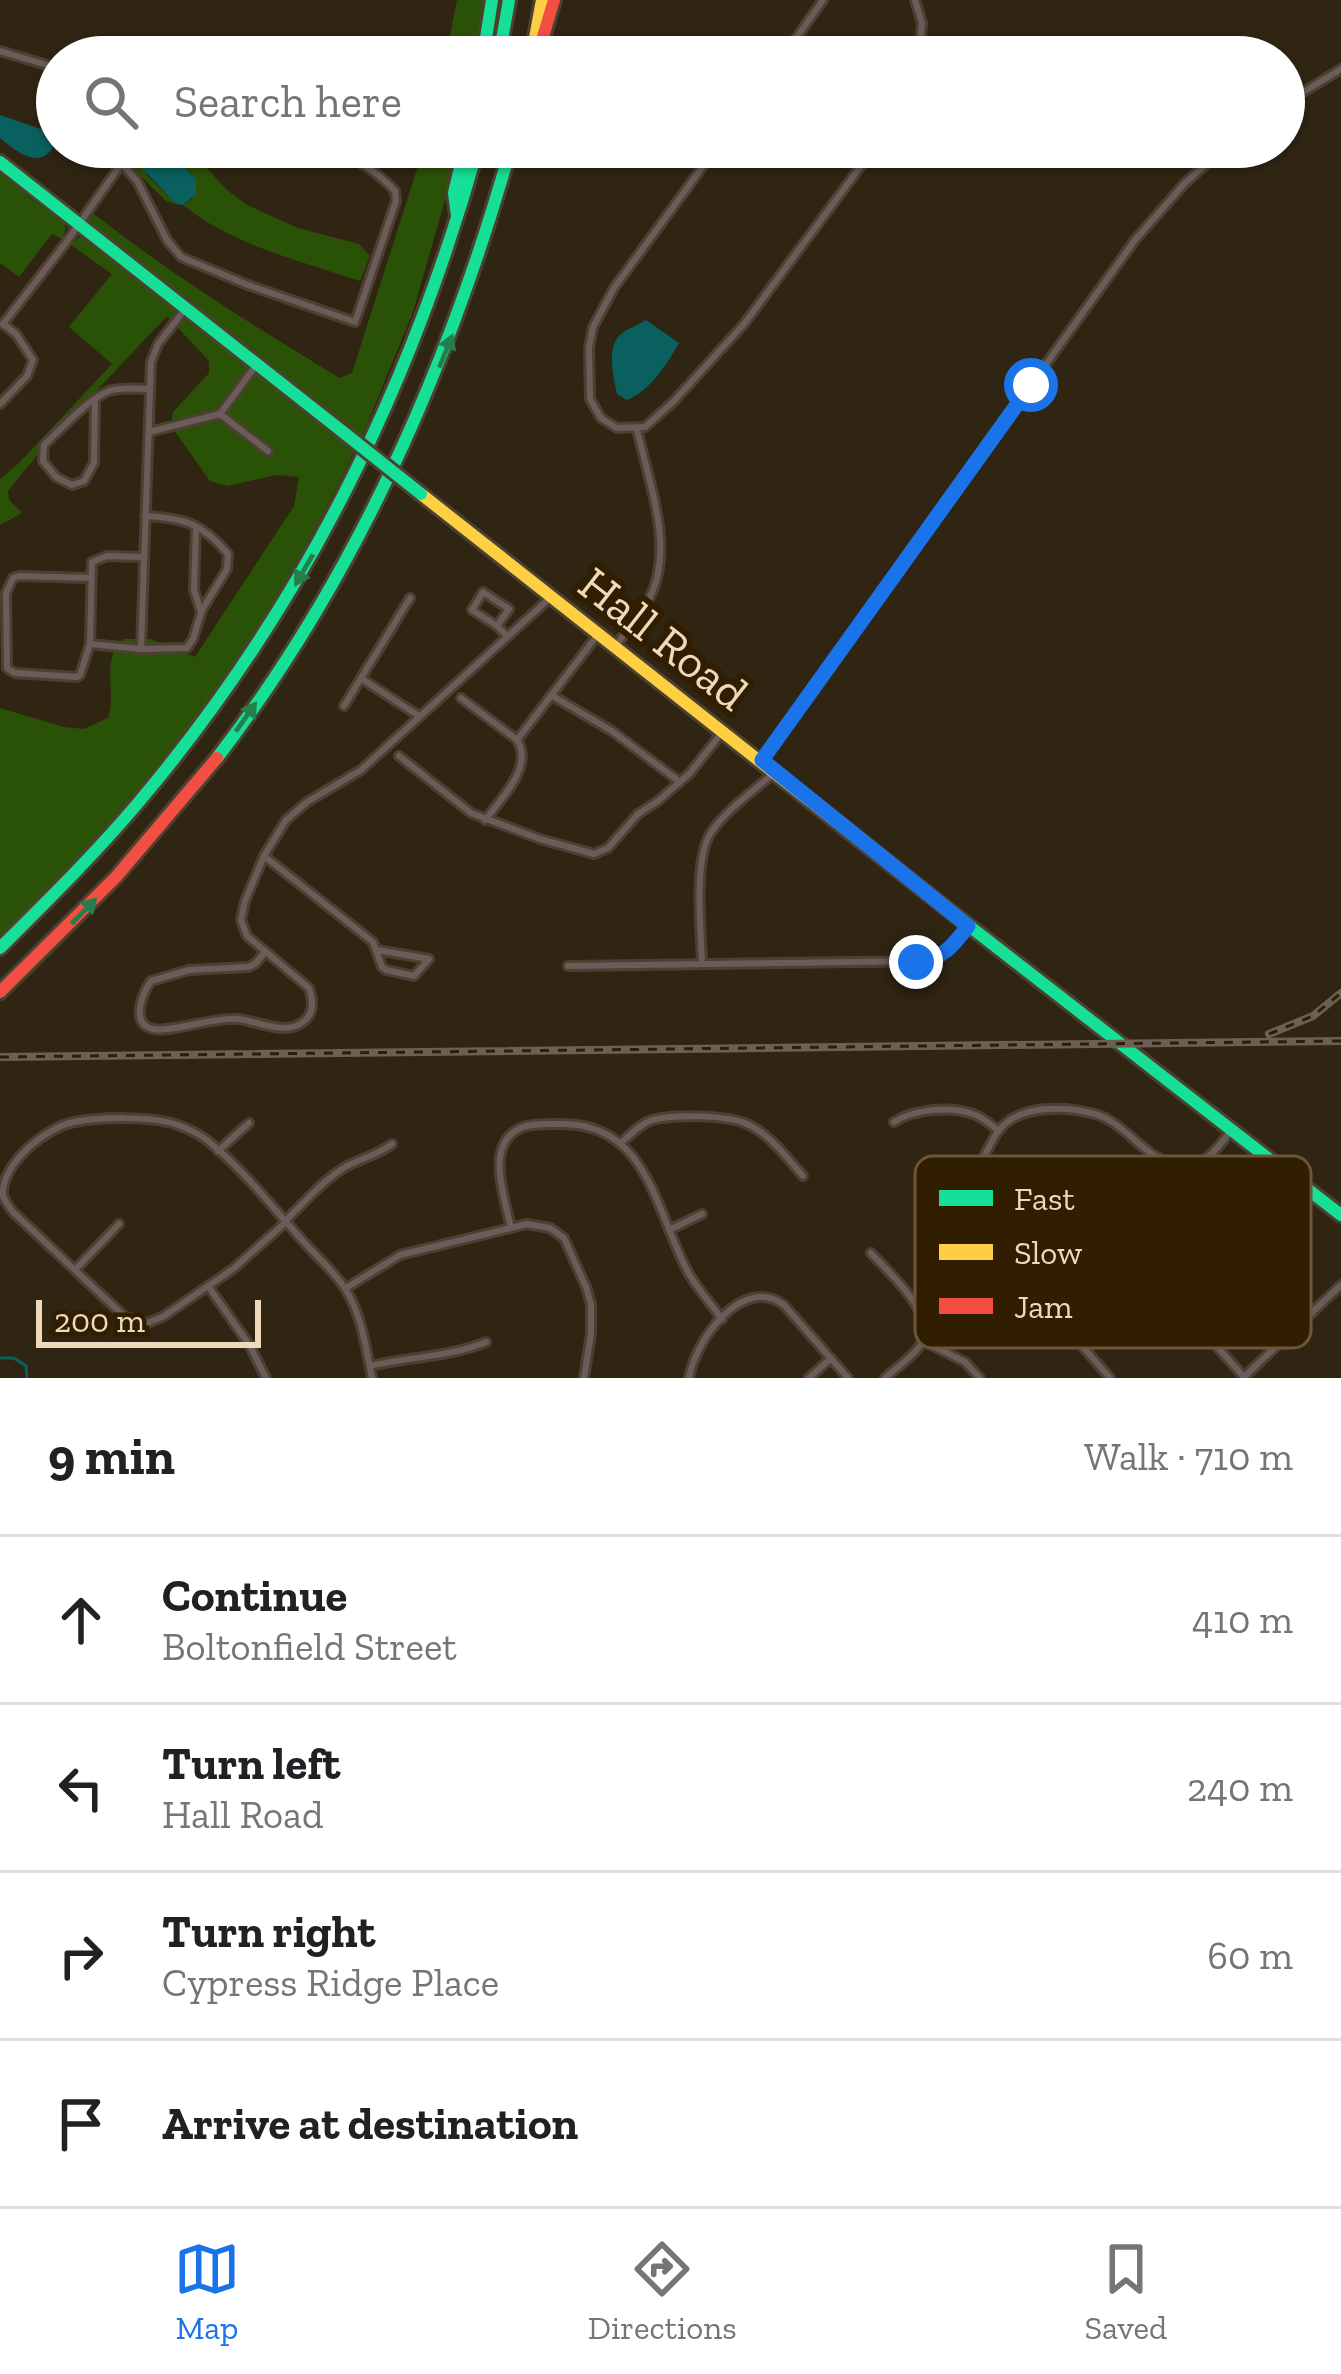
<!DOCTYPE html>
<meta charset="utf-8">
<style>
body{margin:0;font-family:"Zilla Slab",serif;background:#f6f6f6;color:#202124}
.scale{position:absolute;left:36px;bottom:30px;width:225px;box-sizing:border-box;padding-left:12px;border:6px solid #eed9bb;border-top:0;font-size:33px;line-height:42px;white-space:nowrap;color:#eed9bb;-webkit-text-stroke:9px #311e00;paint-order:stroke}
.stop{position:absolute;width:36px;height:36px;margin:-27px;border:9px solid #1a73e8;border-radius:50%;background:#fff}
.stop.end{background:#1a73e8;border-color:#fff;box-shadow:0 3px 12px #0008}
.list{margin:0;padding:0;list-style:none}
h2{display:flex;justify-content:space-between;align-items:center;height:156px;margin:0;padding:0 48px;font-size:51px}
h2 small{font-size:39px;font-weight:400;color:#757577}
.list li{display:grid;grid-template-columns:78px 1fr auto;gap:36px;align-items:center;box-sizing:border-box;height:168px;padding:0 48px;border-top:3px solid #e0e0e0}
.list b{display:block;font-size:45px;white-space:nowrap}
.list p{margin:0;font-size:39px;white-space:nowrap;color:#757577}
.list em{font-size:39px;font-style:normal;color:#757577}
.icon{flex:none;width:66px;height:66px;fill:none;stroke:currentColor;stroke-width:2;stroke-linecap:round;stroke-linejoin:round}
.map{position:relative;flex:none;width:1341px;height:1378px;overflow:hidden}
.search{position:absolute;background:#fff;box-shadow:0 3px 9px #0004;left:36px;right:36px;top:36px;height:132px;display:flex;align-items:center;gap:30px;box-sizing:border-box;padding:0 42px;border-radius:66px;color:#757577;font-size:45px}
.sheet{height:828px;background:#fff}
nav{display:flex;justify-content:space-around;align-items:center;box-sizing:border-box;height:168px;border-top:3px solid #e0e0e0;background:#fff;font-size:33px;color:#757577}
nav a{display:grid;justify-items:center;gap:6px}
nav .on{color:#1a73e8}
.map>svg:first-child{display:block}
.green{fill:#2a5207}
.water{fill:#0a605f}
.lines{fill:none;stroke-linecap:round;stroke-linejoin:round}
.stream{stroke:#0a605f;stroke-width:3}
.street-casing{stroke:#4c4130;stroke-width:12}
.fast-casing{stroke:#4c4130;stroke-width:18}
.slow-casing{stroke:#4c4130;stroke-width:18}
.jam-casing{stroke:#4c4130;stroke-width:18}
.street{stroke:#6b5c5a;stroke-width:6}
.fast{stroke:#16e098;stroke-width:12}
.slow{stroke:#ffcf43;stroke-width:12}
.jam{stroke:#f24e42;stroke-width:12}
.rail-casing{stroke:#6c6056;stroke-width:8}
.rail{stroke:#311e00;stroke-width:3;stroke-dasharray:9;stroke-linecap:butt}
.fast-bridge-casing{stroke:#4c4130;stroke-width:18;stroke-linecap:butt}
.fast-bridge{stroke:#16e098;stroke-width:12}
.oneway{fill:#247f4c}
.route{stroke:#1a73e8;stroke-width:15}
.labels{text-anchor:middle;stroke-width:12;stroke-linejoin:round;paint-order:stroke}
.street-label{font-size:48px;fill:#eed9bb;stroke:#311e00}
.key{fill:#311e00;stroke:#6a5638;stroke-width:3}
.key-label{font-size:33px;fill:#eed9bb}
</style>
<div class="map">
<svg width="1341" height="1378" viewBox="0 0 1341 1378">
<rect width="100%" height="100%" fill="#302513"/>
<g class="green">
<path d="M457 0H488L478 57H446Z"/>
<path d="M145 147 188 148 227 190 247 205 298 228 359 244 370 256 360 281C300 261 232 245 183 205L192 199 193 175C180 163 170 146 152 149L146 174 176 204 166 201 134 169 133 165Z"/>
<path d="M424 147H460L413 312 361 439 88 221 94 214C172 275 255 327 340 378L352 373Z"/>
<path d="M0 169 30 198 64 223 66 228 62 239 52 234 19 277 0 263Z"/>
<path d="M83 237 355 450C269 632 149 800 0 936V708L64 727 84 729 108 718C117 692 100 660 123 639H150L195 657 294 506 299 477 276 475 228 486 210 481 171 426 173 412 209 373V361L167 316 47 443 8 491 9 500 22 513 0 525V479L19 463 112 364 69 327 112 274 71 245 78 238Z"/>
</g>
<g class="water">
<path d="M0 115 55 134 57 140C43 172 20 155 0 138Z"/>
<path d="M161 147 169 152 196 179V194L183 205 176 204 143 169 144 159 152 149Z"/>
<path d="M646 320 679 343C667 364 650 391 627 400L617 394C614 378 606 348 620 335 626 329 639 325 646 320Z"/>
</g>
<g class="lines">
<path class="stream" d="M0 1358H14L26 1366 27 1378"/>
<defs>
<g id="street">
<path d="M915 0 922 23 919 57"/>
<path d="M0 51 57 68"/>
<path d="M783 57 823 0"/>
<path d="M1284 104 1341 69"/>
<path d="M717 147 614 288 593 327 589 348 590 399 601 418 617 428 645 427 673 402 744 324 875 147"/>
<path d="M122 164 137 181 167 240 181 257 248 285 355 322 396 201 395 191C377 171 353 157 328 147"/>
<path d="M3 324 65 244 133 147"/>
<path d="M95 401 94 463 84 481 72 485 56 477 43 461 44 445C61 429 88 399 109 391 121 387 137 389 150 389"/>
<path d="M0 404 27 376 33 360 16 334 3 324"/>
<path d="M220 414 257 364"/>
<path d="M149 432 220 414 268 451"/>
<path d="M196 527 194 590 201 612"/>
<path d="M90 578 19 576 13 578 6 593 7 668 15 673 77 677 80 675 90 644 92 562 107 556 143 557"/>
<path d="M497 626 509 609 483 592 472 610 497 626 507 636"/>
<path d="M90 644 141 649 187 648 193 639 202 610 227 569 228 554C202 523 184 518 145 516"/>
<path d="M615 646C627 631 641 616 649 599 676 548 648 481 637 429"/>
<path d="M141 649 151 362 158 344 186 308"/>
<path d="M362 679 419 716"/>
<path d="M551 695 612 731 680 782"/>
<path d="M461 698 516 739"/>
<path d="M344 706 410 598"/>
<path d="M517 740 599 633"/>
<path d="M399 756 471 813 540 839 594 854 608 848 638 814 658 801 690 773 724 730"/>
<path d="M762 760 1135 240 1185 183 1226 147"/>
<path d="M485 820C502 798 534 766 517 740"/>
<path d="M264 856 373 942 382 967 386 970 414 976 429 959 377 950"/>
<path d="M265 952 256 963 249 967 189 970 151 981C142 994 130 1024 153 1029 169 1033 213 1017 238 1019 258 1021 285 1036 303 1022 315 1013 313 1000 309 988L247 936 241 920 245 901 264 856 286 820 307 802 361 770 551 597"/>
<path d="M702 964C701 931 693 856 712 831 728 808 755 790 776 771"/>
<path d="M568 966 929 961 948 950 968 926"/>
<path d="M894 1122C914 1109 950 1106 973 1114 983 1117 991 1125 999 1131"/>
<path d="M622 1142C631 1134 640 1124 652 1120 674 1114 727 1115 747 1124 770 1134 787 1158 803 1176"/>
<path d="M218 1151 249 1123"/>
<path d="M285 1221C304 1203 324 1179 347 1166 362 1158 378 1155 392 1144"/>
<path d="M286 1222 233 1269 164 1316 148 1323 125 1317 13 1212C10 1208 5 1201 3 1196 0 1164 47 1127 74 1122 101 1117 149 1116 175 1124 187 1128 198 1133 208 1141 243 1169 273 1208 303 1241 317 1257 335 1272 346 1290 362 1316 366 1349 372 1378"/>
<path d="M511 1228C505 1198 483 1142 523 1127 535 1123 548 1124 560 1124 648 1122 655 1211 689 1274 698 1289 711 1304 722 1319"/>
<path d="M669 1230 702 1214"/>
<path d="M1271 1249C1268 1274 1296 1295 1312 1313"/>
<path d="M871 1253C888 1272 939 1316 921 1344 913 1357 896 1368 885 1378"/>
<path d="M1010 1264 1044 1234 1073 1222"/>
<path d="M75 1270 119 1224"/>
<path d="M208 1286 250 1346 266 1378"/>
<path d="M1163 1286 1245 1378"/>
<path d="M346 1288 400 1255 527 1224 550 1228 564 1238 586 1287 591 1304V1334L584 1378"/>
<path d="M923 1341 965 1362 980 1378"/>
<path d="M370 1366C408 1357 450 1357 486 1342"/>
<path d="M1244 1377 1341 1285"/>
<path d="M689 1378C695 1341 742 1274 784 1305L848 1378"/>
<path d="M809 1378 831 1358"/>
<path d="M1110 1378 975 1223C965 1201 970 1183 981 1162 987 1152 992 1139 999 1130 1020 1104 1066 1106 1095 1114 1127 1123 1146 1162 1181 1166 1204 1169 1218 1147 1231 1131"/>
</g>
<g id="fast">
<path d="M483 57 492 0"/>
<path d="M499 57 509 0"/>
<path d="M0 162 343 432"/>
<path d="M457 216 454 193 465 147"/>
<path d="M217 758C357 576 449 367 511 147"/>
<path d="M928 894 1341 1215"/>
<path d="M0 948C47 901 95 854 138 803 302 609 410 391 478 147"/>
</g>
<g id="slow">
<path d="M535 38 542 0"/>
<path d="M421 494 928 894"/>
</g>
<g id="jam">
<path d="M537 57 554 0"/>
<path d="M0 992 116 877 217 758"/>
</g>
</defs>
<use href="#street" class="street-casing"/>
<use href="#fast" class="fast-casing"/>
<use href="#slow" class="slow-casing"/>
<use href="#jam" class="jam-casing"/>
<use href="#street" class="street"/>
<use href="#fast" class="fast"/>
<use href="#slow" class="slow"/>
<use href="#jam" class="jam"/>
<defs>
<g id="rail">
<path d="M1269 1034 1313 1016 1341 993"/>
<path d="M0 1057 1341 1041"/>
</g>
</defs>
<use href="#rail" class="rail-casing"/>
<use href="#rail" class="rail"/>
<defs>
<path id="fast-bridge" d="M343 432 421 494"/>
</defs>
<use href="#fast-bridge" class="fast-bridge-casing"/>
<use href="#fast-bridge" class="fast-bridge"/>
</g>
<defs><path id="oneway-solid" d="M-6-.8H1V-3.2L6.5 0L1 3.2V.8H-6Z" transform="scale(3)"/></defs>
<g class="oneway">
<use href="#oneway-solid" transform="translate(446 351) rotate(-68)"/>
<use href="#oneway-solid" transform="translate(304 570) rotate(120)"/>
<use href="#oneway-solid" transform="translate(246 717) rotate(-55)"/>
<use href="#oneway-solid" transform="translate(84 911) rotate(-46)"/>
</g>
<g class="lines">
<path class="route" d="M916 962C942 960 954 945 968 926L762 760 1031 385"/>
</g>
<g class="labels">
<g class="street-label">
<text transform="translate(664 638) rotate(38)" y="17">Hall Road</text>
</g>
</g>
<rect x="915" y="1156" width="396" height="192" rx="18" class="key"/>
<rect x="939" y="1190" width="54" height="16" fill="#16e098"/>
<rect x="939" y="1244" width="54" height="16" fill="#ffcf43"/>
<rect x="939" y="1298" width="54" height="16" fill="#f24e42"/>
<g class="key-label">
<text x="1014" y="1210">Fast</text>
<text x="1014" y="1264">Slow</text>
<text x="1014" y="1318">Jam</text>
</g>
</svg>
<div class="scale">200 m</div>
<div class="stop" style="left:1031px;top:385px"></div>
<div class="stop end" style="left:916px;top:962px"></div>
<div class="search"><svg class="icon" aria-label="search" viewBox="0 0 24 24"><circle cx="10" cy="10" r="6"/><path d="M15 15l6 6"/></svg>Search here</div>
</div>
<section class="sheet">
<h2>9 min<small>Walk · 710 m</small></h2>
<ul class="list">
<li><svg class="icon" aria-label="ahead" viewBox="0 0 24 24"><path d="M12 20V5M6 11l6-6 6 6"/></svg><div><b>Continue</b><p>Boltonfield Street</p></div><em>410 m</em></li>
<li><svg class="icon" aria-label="left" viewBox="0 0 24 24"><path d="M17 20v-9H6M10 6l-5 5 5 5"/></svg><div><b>Turn left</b><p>Hall Road</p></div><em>240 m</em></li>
<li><svg class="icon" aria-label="right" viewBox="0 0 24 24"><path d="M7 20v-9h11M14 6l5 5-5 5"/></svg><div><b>Turn right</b><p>Cypress Ridge Place</p></div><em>60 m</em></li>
<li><svg class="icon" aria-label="arrive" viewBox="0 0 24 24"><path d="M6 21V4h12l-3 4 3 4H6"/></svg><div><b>Arrive at destination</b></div></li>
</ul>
</section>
<nav>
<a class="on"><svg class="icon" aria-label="map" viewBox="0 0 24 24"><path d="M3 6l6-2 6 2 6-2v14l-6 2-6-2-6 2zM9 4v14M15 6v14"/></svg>Map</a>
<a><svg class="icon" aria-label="directions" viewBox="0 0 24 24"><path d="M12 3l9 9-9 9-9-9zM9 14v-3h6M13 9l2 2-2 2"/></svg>Directions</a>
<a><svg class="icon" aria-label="saved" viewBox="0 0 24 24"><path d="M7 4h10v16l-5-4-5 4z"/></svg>Saved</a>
</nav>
